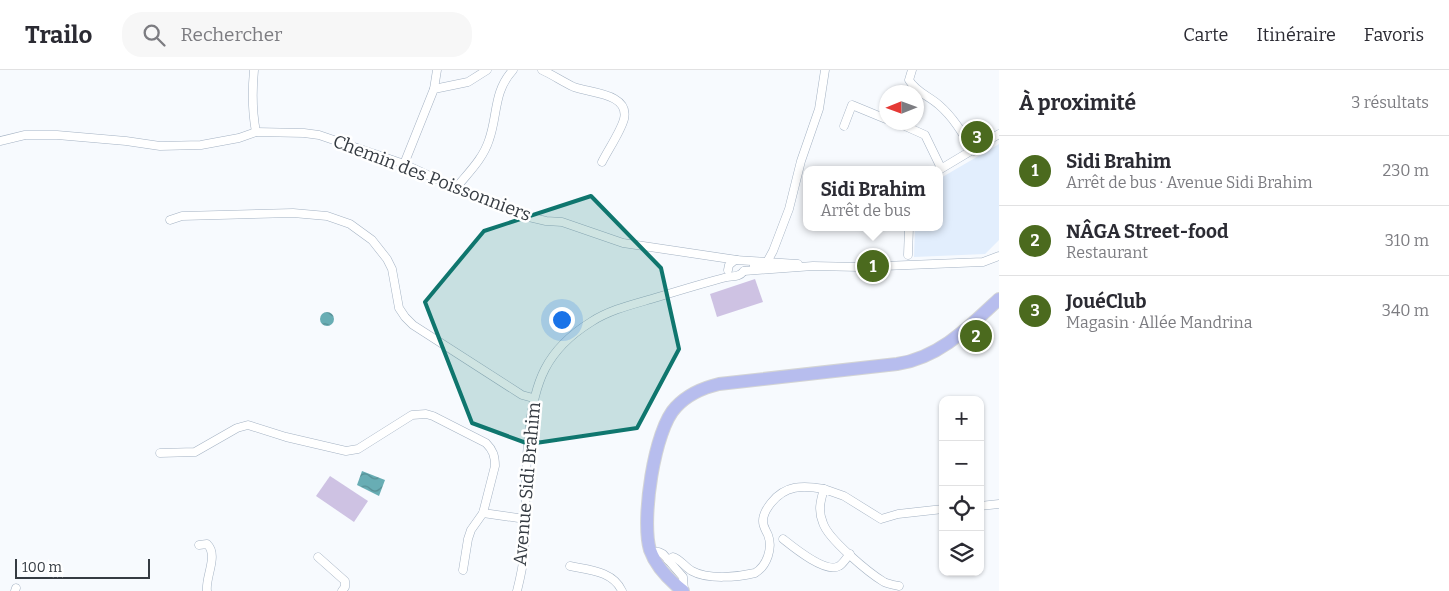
<!DOCTYPE html>
<html lang="fr">
<meta charset="utf-8">
<style>
body{margin:0;font-family:Bitter,serif;background:#f7f7f7;color:#2b2b33}
.controls{position:absolute;right:15px;bottom:15px;display:grid;overflow:hidden;border-radius:10px;box-shadow:0 1px 4px #0004}
.controls button{width:45px;height:45px;display:grid;place-items:center;padding:0;border:0;border-bottom:1px solid #e1e1e2;background:#fff;color:#2b2b33;font:25px sans-serif}
.compass{position:absolute;left:879px;top:15px;width:45px;height:45px;border-radius:50%;background:#fff;box-shadow:0 1px 4px #0004;rotate:269deg}
.scale{position:absolute;left:15px;bottom:12px;width:135px;box-sizing:border-box;padding-left:5px;border:2px solid #353b42;border-top:0;font-size:14px;line-height:18px;white-space:nowrap;color:#353b42;-webkit-text-stroke:4px #fff;paint-order:stroke}
.you{position:absolute;left:561px;top:249px;width:18px;height:18px;margin:-12px;border:4px solid #fff;border-radius:50%;background:#1a73e8;box-shadow:0 0 0 8px #1a73e833}
.badge{display:grid;place-items:center;width:32px;height:32px;border-radius:50%;background:#4b6a1e;color:#fff;font-size:16px;font-weight:700}
.pin{position:absolute;translate:-50% -50%;border:2px solid #fff;box-shadow:0 1px 5px #0006}
.popup{position:absolute;left:803px;top:96px;width:140px;height:65px;box-sizing:border-box;display:grid;place-content:center;border-radius:10px;background:#fff;filter:drop-shadow(0 1px 4px #0005);font-size:16px;white-space:nowrap;color:#7c7c81}
.popup b{font-size:19px;color:#2b2b33}
.popup::after{content:'';position:absolute;left:50%;top:100%;margin-left:-10px;border:10px solid transparent;border-top-color:#fff}
.list{margin:0;padding:0;list-style:none}
h2{display:flex;justify-content:space-between;align-items:center;height:65px;margin:0;padding:0 20px;font-size:21px}
h2 small{font-size:16px;font-weight:400;color:#7c7c81}
.list li{display:grid;grid-template-columns:32px 1fr auto;gap:15px;align-items:center;box-sizing:border-box;height:70px;padding:0 20px;border-top:1px solid #e1e1e2}
.list b{display:block;font-size:19px;white-space:nowrap}
.list p{margin:0;font-size:16px;white-space:nowrap;color:#7c7c81}
.list em{font-size:16px;font-style:normal;color:#7c7c81}
.icon{flex:none;width:28px;height:28px;fill:none;stroke:currentColor;stroke-width:2;stroke-linecap:round;stroke-linejoin:round}
.map{position:relative;flex:none;width:999px;height:521px;overflow:hidden}
header{display:flex;align-items:center;gap:30px;box-sizing:border-box;height:70px;padding:0 25px;background:#fff;border-bottom:1px solid #e1e1e2}
header strong{font-size:24px}
nav{display:flex;gap:28px;margin-inline-start:auto;font-size:18px}
.search{width:350px;height:45px;background:#f7f7f7;display:flex;align-items:center;gap:12px;box-sizing:border-box;padding:0 18px;border-radius:20px;color:#7c7c81;font-size:19px}
main{display:flex}
aside{flex:1;background:#fff}
.map>svg:first-child{display:block}
.built{fill:#e2eefd}
.green{fill:#cec2e3}
.water{fill:url(#water-waves)}
.lines{fill:none;stroke-linecap:round;stroke-linejoin:round}
.minor-casing{stroke:#a4b2c3;stroke-width:9}
.primary-casing{stroke:#d3d4d5;stroke-width:14}
.minor{stroke:#fff;stroke-width:8}
.primary{stroke:#b7bdee;stroke-width:12}
.marked{fill:#0f766e;fill-opacity:0.2;stroke:#0f766e;stroke-width:4;stroke-linejoin:round}
.labels{text-anchor:middle;stroke-width:5;stroke-linejoin:round;paint-order:stroke}
.street-label{font-size:18px;fill:#353b42;stroke:#fff}
</style>
<header>
<strong>Trailo</strong>
<div class="search"><svg class="icon" aria-label="search" viewBox="0 0 24 24"><circle cx="10" cy="10" r="6"/><path d="M15 15l6 6"/></svg>Rechercher</div>
<nav><a>Carte</a><a>Itinéraire</a><a>Favoris</a></nav>
</header>
<main>
<div class="map">
<svg width="999" height="521" viewBox="0 0 999 521">
<defs>
<pattern id="water-waves" width="16" height="10" patternUnits="userSpaceOnUse" patternTransform="scale(1.25)"><rect width="16" height="10" fill="#68adb4"/><path d="M0 5q4-4 8 0t8 0" fill="none" stroke="#568e94"/></pattern>
</defs>
<rect width="100%" height="100%" fill="#f7fafe"/>
<path class="built" d="M999 74V170L985 184 914 187 915 157H939V109Z"/>
<g class="green">
<path d="M755 209 763 232 717 247 710 224Z"/>
<path d="M330 406 368 431 354 452 316 426Z"/>
</g>
<g class="water">
<circle cx="327" cy="249" r="7"/>
<path d="M362 401 385 410 379 426 357 415Z"/>
</g>
<g class="lines">
<defs>
<g id="minor">
<path d="M254 0C252 21 252 41 256 62"/>
<path d="M542 0C553 5 563 12 574 17 589 23 630 23 624 49 621 61 608 80 602 92"/>
<path d="M912 0 909 10C916 22 929 26 939 35 954 48 963 64 973 81"/>
<path d="M434 19 437 0"/>
<path d="M896 52 925 65 941 98"/>
<path d="M844 56 852 35 886 49"/>
<path d="M0 71 25 65H57L126 71 160 76 201 75 239 68 256 62 304 63 319 65 404 94 456 118 516 144 546 151 562 152 623 173 737 190"/>
<path d="M404 94 434 19 468 12 487 0"/>
<path d="M939 100 999 64"/>
<path d="M456 118C468 103 483 89 489 70 498 45 493 22 513 0"/>
<path d="M170 150 182 146 293 143 327 146 350 154 372 170 387 189 392 199 399 238 405 247 413 255 522 325 533 328"/>
<path d="M908 185 909 157"/>
<path d="M754 196 763 195 767 192 773 181 789 139 801 91 819 39 825 0"/>
<path d="M728 200 729 195 735 190 798 194"/>
<path d="M744 201 813 196 859 197 983 192 999 186"/>
<path d="M160 383 195 382 237 358 248 355 286 367 346 381 358 379 412 345 426 344 433 346 486 373C493 380 495 386 495 396L483 443 471 460 468 469 463 500"/>
<path d="M980 436 999 434"/>
<path d="M483 443 525 449"/>
<path d="M783 469C793 477 826 504 839 496 843 494 846 488 850 484"/>
<path d="M199 475 207 474C219 485 205 507 207 521"/>
<path d="M651 482H659L663 484 683 507 684 521"/>
<path d="M318 487 345 511V517L342 521"/>
<path d="M668 490 673 487C680 489 685 497 692 501 708 510 738 507 755 503 767 496 773 478 768 465 766 460 763 457 763 451 763 444 767 438 771 433 785 415 803 415 824 419"/>
<path d="M570 496C589 500 613 501 622 521"/>
<path d="M899 516C894 515 888 514 884 512 869 503 828 469 823 453 818 441 820 432 824 419L844 426 881 449 898 444 943 439"/>
<path d="M15 521 16 518"/>
<path d="M517 521C520 509 523 496 524 484 527 443 524 403 529 363 534 312 546 280 591 252 611 239 635 234 658 227 681 220 704 213 727 207 734 206 739 207 744 201"/>
</g>
<path id="primary" d="M683 521C669 510 656 497 650 480 641 451 654 359 676 337 688 324 702 318 719 314L897 294C939 288 969 257 999 229"/>
</defs>
<use href="#minor" class="minor-casing"/>
<use href="#primary" class="primary-casing"/>
<use href="#minor" class="minor"/>
<use href="#primary" class="primary"/>
</g>
<path class="marked" d="M591 126 661 198 679 279 637 358 529 374 472 353 425 232 484 161Z"/>
<g class="labels">
<g class="street-label">
<text transform="translate(432 108) rotate(21)" y="6">Chemin des Poissonniers</text>
<text transform="translate(527 414) rotate(-85)" y="6">Avenue Sidi Brahim</text>
</g>
</g>
</svg>
<div class="controls">
<button>+</button>
<button>−</button>
<button><svg class="icon" aria-label="locate" viewBox="0 0 24 24"><circle cx="12" cy="12" r="6"/><path d="M12 2v4M12 18v4M2 12h4M18 12h4"/></svg></button>
<button><svg class="icon" aria-label="layers" viewBox="0 0 24 24"><path d="M12 4l9 5-9 5-9-5zM3 14l9 5 9-5"/></svg></button>
</div>
<svg class="compass" viewBox="-18 -18 36 36"><path d="M0-13l5 13h-10z" fill="#e53935"/><path d="M0 13l5-13h-10z" fill="#7c7c81"/></svg>
<div class="scale">100 m</div>
<div class="you"></div>
<div class="pin badge" style="left:873px;top:196px">1</div>
<div class="popup"><b>Sidi Brahim</b>Arrêt de bus</div>
<div class="pin badge" style="left:976px;top:266px">2</div>
<div class="pin badge" style="left:977px;top:67px">3</div>
</div>
<aside>
<h2>À proximité<small>3 résultats</small></h2>
<ul class="list">
<li><span class="badge">1</span><div><b>Sidi Brahim</b><p>Arrêt de bus · Avenue Sidi Brahim</p></div><em>230 m</em></li>
<li><span class="badge">2</span><div><b>NÂGA Street-food</b><p>Restaurant</p></div><em>310 m</em></li>
<li><span class="badge">3</span><div><b>JouéClub</b><p>Magasin · Allée Mandrina</p></div><em>340 m</em></li>
</ul>
</aside>
</main>
